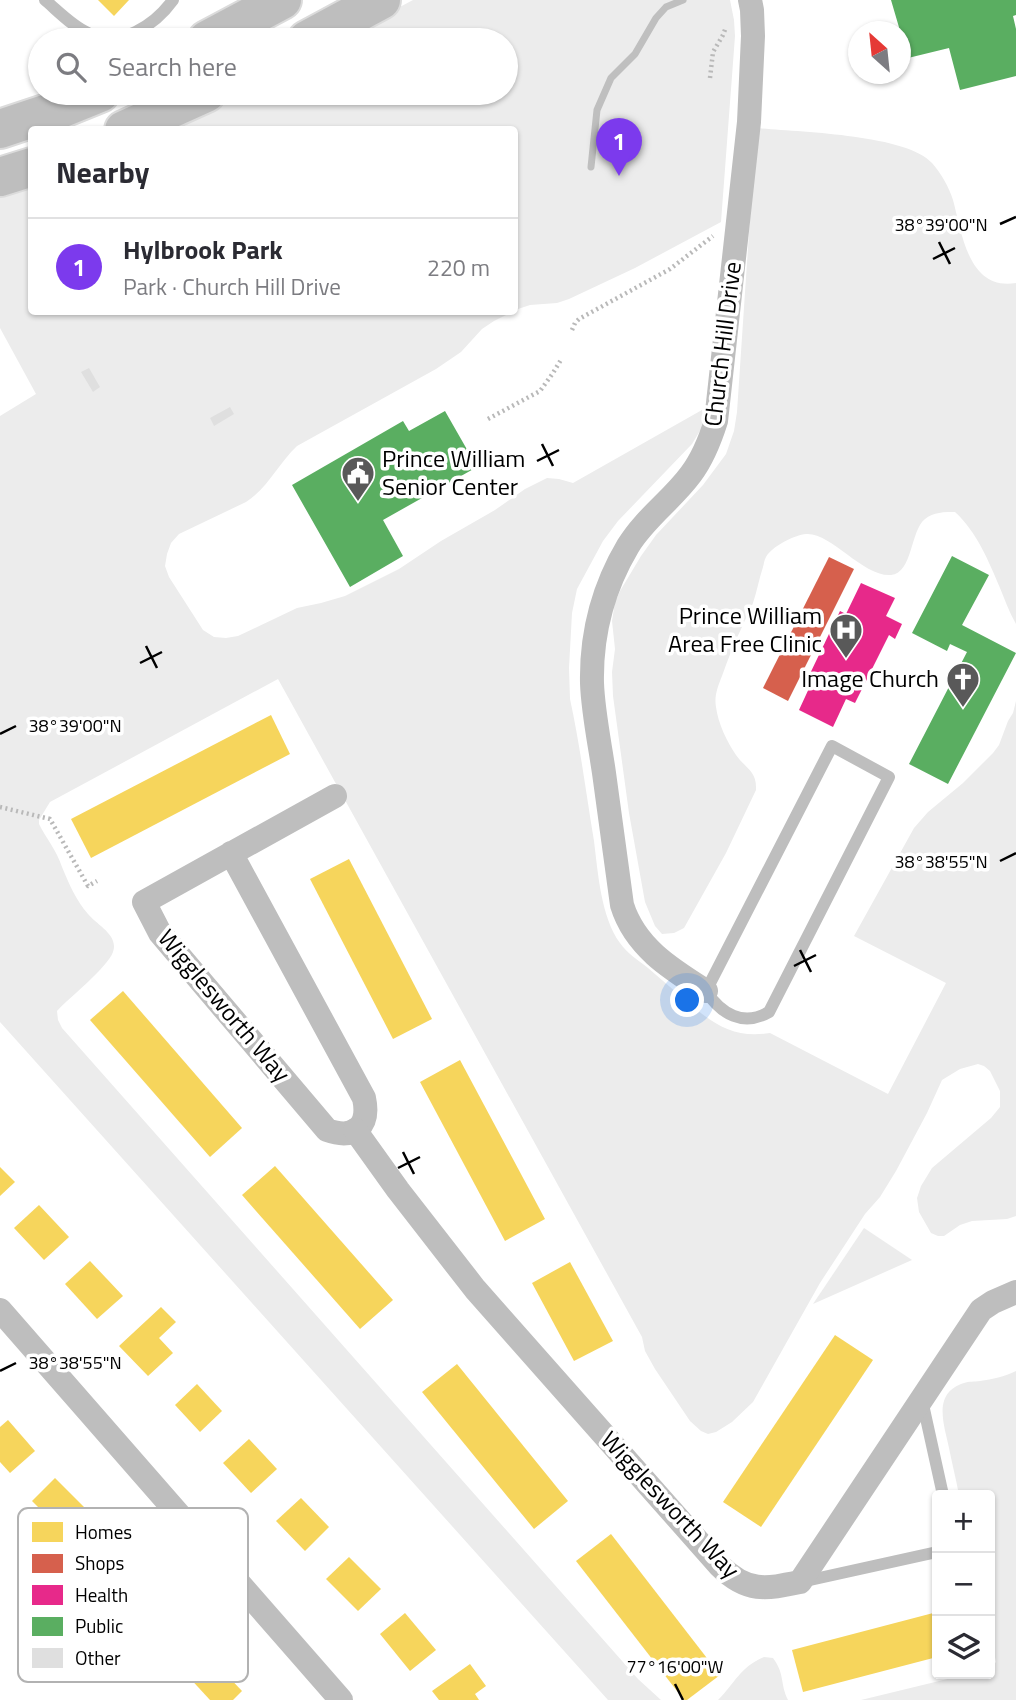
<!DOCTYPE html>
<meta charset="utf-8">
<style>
body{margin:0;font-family:"Titillium Web",sans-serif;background:#f2f2f3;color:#2b2b33}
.controls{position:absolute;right:21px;bottom:21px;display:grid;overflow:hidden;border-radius:7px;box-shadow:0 2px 5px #0004}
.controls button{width:63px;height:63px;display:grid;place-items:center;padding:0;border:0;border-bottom:2px solid #e1e1e2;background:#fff;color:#2b2b33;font:35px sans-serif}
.compass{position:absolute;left:848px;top:21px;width:63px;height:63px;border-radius:50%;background:#fff;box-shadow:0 2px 5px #0004;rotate:333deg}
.you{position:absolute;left:688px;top:1001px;width:24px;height:24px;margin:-18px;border:5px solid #fff;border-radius:50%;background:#1a73e8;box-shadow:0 0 0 10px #1a73e833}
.badge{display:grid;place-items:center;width:46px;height:46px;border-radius:50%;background:#7c3aed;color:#fff;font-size:23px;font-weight:700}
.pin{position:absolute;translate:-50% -58px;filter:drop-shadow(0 2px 4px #0008)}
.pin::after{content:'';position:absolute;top:37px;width:24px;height:21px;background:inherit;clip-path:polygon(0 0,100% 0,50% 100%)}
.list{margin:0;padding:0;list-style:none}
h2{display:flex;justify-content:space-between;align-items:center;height:91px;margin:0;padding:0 28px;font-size:30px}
h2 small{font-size:23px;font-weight:400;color:#7c7c81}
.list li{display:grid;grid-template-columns:46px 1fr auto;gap:21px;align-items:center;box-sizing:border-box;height:98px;padding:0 28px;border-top:2px solid #e1e1e2}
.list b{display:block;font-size:26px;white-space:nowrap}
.list p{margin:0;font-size:23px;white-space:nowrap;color:#7c7c81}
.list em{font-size:23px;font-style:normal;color:#7c7c81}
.icon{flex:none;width:38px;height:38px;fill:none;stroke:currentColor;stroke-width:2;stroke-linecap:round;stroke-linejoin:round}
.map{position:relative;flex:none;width:1016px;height:1700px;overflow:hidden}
.search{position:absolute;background:#fff;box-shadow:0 2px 5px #0004;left:28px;top:28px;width:490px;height:77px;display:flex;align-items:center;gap:18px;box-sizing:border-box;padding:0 24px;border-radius:38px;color:#7c7c81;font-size:26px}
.panel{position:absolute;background:#fff;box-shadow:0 2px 5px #0004;left:28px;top:126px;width:490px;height:189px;border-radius:7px}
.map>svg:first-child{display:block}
.green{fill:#ececec}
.homes{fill:#f6d55c}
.shops{fill:#d6604d}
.health{fill:#e7298a}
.public{fill:#5aae61}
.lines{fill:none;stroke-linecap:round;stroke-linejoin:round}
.stream{stroke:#bfbfbf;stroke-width:7}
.building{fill:#dfdfdf}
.primary-casing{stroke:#dbdbdb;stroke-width:42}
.path{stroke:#b9b9b9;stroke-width:4.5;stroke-dasharray:2 3.5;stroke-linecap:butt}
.lane{stroke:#bebebe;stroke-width:12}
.street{stroke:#bebebe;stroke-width:24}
.primary{stroke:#bebebe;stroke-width:38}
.ticks{fill:none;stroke:#000;stroke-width:2.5}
.labels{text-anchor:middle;stroke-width:7;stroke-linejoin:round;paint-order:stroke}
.street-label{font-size:24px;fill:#000;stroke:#fff}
.poi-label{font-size:24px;fill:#000;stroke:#fff;text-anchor:end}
.key{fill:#fff;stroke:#b2b2b2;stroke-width:2}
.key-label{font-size:19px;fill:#000}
.ticks-label{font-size:18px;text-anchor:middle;fill:#000;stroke:#fff;stroke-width:7;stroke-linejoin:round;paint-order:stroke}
</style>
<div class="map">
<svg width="1016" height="1700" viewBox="0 0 1016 1700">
<rect width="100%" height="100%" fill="#fff"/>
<g class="green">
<path d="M413 0H730L734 20 735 36 721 222 635 268 569 299 557 303 530 305 515 310 514 130H162L210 110 243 93H506V40H338Z"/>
<path d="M756 128C796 132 906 134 932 163 941 173 949 187 953 200 962 233 968 291 1016 283V624C1009 612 1005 600 1000 588 989 562 977 532 955 512 945 512 933 512 925 519 910 531 913 573 891 575 863 577 831 532 806 534 795 535 772 546 766 557 764 560 764 564 763 567 759 579 757 591 753 603 750 611 745 619 742 627 734 643 728 659 722 676 718 686 714 696 716 707 718 723 727 742 736 755 746 769 757 771 756 790L726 853 684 928 674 933 662 934 655 926 645 902 629 813 613 696 612 672 615 649 612 621 615 602 620 591 641 556 656 535 703 485 726 454 734 431 737 412Z"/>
<path d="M31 184 32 312H512L494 321 482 329 461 352 436 369 297 446C278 464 268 488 246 502L179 534 171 543 167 554 165 566 169 577 203 630 214 637 226 638 238 636 297 608 321 603 345 596 399 569 441 541 495 510 525 489 547 478 559 479 573 483 709 406 704 424 692 444 618 521 603 541 577 589 572 613 569 668 570 699C580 745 586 793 594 841 598 873 601 917 620 943 628 954 638 960 648 968 660 978 672 989 684 999 712 1023 732 1039 770 1033L888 1094 946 983 854 936 914 828 928 812 963 783 993 753 999 745 1008 721 1013 713 1016 701V1216L1007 1219 972 1221 960 1225 944 1236H938L931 1233 919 1212 917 1198 921 1186 932 1168 991 1118 1000 1107V1091L990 1071 984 1066 978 1064 960 1069 942 1080 927 1113 896 1171 880 1197 865 1214 820 1283 753 1402 732 1422 716 1432 708 1434 701 1431 690 1421 655 1369 645 1351 642 1337 278 679 50 802 39 820V824C46 838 57 851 62 867 69 884 76 900 88 914 97 925 119 935 113 952 107 968 71 996 57 1011L58 1020 62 1028 638 1679 661 1700H608L0 1022V416L36 394 0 328V194Z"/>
<path d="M864 1228 912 1260 813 1304Z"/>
<path d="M1016 1371V1700H861L968 1674H990V1668L996 1662 990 1633V1495H959C956 1479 952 1463 949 1448 944 1424 932 1393 964 1383 969 1381 974 1382 980 1381 993 1379 1004 1377 1016 1371Z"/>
<path d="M764 1657 773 1658C785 1674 780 1684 788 1700H718C736 1682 739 1668 764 1657Z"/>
</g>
<g class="homes">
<path d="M98 0H129L114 16Z"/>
<path d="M271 715 290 754 91 858 71 819Z"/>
<path d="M349 859 432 1019 393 1039 310 879Z"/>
<path d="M123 991 242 1128 210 1157 90 1020Z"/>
<path d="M460 1060 545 1219 505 1241 420 1082Z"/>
<path d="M275 1166 393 1300 360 1329 242 1195Z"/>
<path d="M0 1167 15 1182 0 1196Z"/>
<path d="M39 1205 69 1237 44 1260 14 1228Z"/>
<path d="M90 1261 123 1296 97 1319 65 1284Z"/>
<path d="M570 1262 613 1341 574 1361 532 1283Z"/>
<path d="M161 1307 176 1322 159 1338 173 1353 148 1376 119 1346Z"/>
<path d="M835 1335 873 1360 761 1527 723 1502Z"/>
<path d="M457 1364 568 1501 534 1529 422 1392Z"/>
<path d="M197 1384 222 1411 200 1432 175 1405Z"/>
<path d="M8 1420 35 1451 10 1473 0 1462V1427Z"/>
<path d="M249 1439 277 1469 251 1493 223 1463Z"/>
<path d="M55 1478 87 1510 64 1533 32 1501Z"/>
<path d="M301 1498 329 1527 305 1551 276 1521Z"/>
<path d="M611 1534 720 1675 687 1700H684L576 1561Z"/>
<path d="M349 1557 381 1589 358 1611 326 1579Z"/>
<path d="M937 1612V1657L803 1692 792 1650Z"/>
<path d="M405 1613 436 1650 410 1671 380 1634Z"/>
<path d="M207 1654 242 1691 233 1700H210L186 1674Z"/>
<path d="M470 1664 486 1686 475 1694 479 1700H439L432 1691Z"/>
</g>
<path class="shops" d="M829 557 854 569 788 701 763 688Z"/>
<path class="health" d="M861 583 895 598 886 616 902 624 895 639 889 635 855 703 846 699 833 727 799 710 811 684 806 682 840 611 846 614Z"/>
<g class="public">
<path d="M891 0H1016V15L1013 16 1016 29V76L960 90 949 48 908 58Z"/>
<path d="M445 411 477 467 383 520 403 556 350 587 292 485 403 421 409 431Z"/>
<path d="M952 556 989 575 962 625 1016 653 948 784 909 764 967 652 950 644 947 651 912 633Z"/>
</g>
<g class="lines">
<path class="stream" d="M591 167 597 110 611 78 635 54 656 18 666 7 683 0"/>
</g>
<g class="building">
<path d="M89 368 100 387 93 392 81 372Z"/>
<path d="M230 407 234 414 214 426 210 418Z"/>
</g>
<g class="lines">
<defs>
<g id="primary">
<path d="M207 40 282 0"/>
<path d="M307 40 381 0"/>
<path d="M0 129 63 108 100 93"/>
<path d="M124 130 206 93"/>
<path d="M0 177 32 167"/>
</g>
</defs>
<use href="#primary" class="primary-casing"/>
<g class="path">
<path d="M163 40 177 32"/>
<path d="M710 78 713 52 723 35 726 27"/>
<path d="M572 330 575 323 579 319 670 269 713 236"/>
<path d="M488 419 540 391 553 373 562 358"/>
<path d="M0 807 50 819 88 886 97 881"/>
</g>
<g class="lane">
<path d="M45 0C58 11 72 26 88 33 120 49 155 25 173 0"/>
<path d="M832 746 889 777 769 1012C743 1027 721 1014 706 991Z"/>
<path d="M922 1400 943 1495"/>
<path d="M801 1582 937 1552"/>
</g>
<g class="street">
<path d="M231 853 364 1098C370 1126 355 1140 327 1130L160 933 144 902 335 796"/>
<path d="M706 991C671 969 635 947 622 905 616 861 610 817 604 773 600 745 593 712 592 683 591 634 603 588 628 546 645 518 672 500 691 474 703 458 710 440 716 421L749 122 753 36 752 10 750 0"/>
<path d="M355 1130 398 1190 475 1289 720 1566C747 1593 766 1589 800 1582L981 1310 993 1302 1016 1292"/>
<path d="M0 1310 341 1700"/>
</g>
<use href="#primary" class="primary"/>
</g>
<path class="ticks" d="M1000 224 1016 217M939 242 950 264M933 259 955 248M542 444 553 466M537 461 559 450M146 646 157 668M140 663 162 652M0 734 16 726M1000 861 1016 853M800 950 811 972M794 966 816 955M403 1152 414 1174M398 1168 420 1157M0 1371 16 1363M675 1684 683 1700"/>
<defs>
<symbol id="civic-pin" viewBox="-11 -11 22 30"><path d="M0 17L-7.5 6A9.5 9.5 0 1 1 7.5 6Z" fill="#595959" stroke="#fff"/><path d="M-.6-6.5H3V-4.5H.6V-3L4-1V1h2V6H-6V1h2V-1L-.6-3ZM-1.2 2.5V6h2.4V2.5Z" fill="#fff"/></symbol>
<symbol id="hospital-pin" viewBox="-11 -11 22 30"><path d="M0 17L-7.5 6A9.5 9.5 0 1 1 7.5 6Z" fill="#595959" stroke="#fff"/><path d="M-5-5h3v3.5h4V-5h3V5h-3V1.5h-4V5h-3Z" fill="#fff"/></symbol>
<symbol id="church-pin" viewBox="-11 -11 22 30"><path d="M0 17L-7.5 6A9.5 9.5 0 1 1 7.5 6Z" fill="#595959" stroke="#fff"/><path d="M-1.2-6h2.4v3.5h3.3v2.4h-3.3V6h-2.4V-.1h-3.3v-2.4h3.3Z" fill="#fff"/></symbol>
</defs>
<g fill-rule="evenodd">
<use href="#civic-pin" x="339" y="454" width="38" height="52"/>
<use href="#hospital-pin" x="827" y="611" width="38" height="52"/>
<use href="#church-pin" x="944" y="660" width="38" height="52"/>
</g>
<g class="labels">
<g class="street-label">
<text transform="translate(723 344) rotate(-83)" y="8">Church Hill Drive</text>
<text transform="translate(224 1006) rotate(50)" y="8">Wigglesworth Way</text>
<text transform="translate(670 1505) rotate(47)" y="8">Wigglesworth Way</text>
</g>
<g class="poi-label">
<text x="382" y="467" text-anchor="start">Prince William<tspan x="382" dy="28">Senior Center</tspan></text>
<text x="822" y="624">Prince William<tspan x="822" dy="28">Area Free Clinic</tspan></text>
<text x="939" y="687">Image Church</text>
</g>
</g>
<rect x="18" y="1508" width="230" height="174" rx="10" class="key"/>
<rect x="32" y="1522" width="31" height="20" fill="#f6d55c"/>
<rect x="32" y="1554" width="31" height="19" fill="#d6604d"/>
<rect x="32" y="1585" width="31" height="20" fill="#e7298a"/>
<rect x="32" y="1617" width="31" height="19" fill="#5aae61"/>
<rect x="32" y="1648" width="31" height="20" fill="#dfdfdf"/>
<g class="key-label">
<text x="75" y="1539">Homes</text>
<text x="75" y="1570">Shops</text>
<text x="75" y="1602">Health</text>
<text x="75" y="1633">Public</text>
<text x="75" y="1665">Other</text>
</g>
<g class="ticks-label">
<text x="941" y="231">38°39'00"N</text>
<text x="75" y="732">38°39'00"N</text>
<text x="941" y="868">38°38'55"N</text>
<text x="75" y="1369">38°38'55"N</text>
<text x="675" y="1673">77°16'00"W</text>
</g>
</svg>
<div class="controls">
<button>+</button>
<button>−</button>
<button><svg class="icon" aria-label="layers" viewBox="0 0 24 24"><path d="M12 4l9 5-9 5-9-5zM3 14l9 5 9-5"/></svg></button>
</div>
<svg class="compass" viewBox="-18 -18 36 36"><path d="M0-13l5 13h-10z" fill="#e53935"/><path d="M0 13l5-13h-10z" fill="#7c7c81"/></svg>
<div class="you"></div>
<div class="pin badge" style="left:619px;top:176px">1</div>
<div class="search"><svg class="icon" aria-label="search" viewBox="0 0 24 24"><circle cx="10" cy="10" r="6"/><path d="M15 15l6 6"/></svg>Search here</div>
<section class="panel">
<h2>Nearby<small></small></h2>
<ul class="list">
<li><span class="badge">1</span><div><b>Hylbrook Park</b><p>Park · Church Hill Drive</p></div><em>220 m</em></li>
</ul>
</section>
</div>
